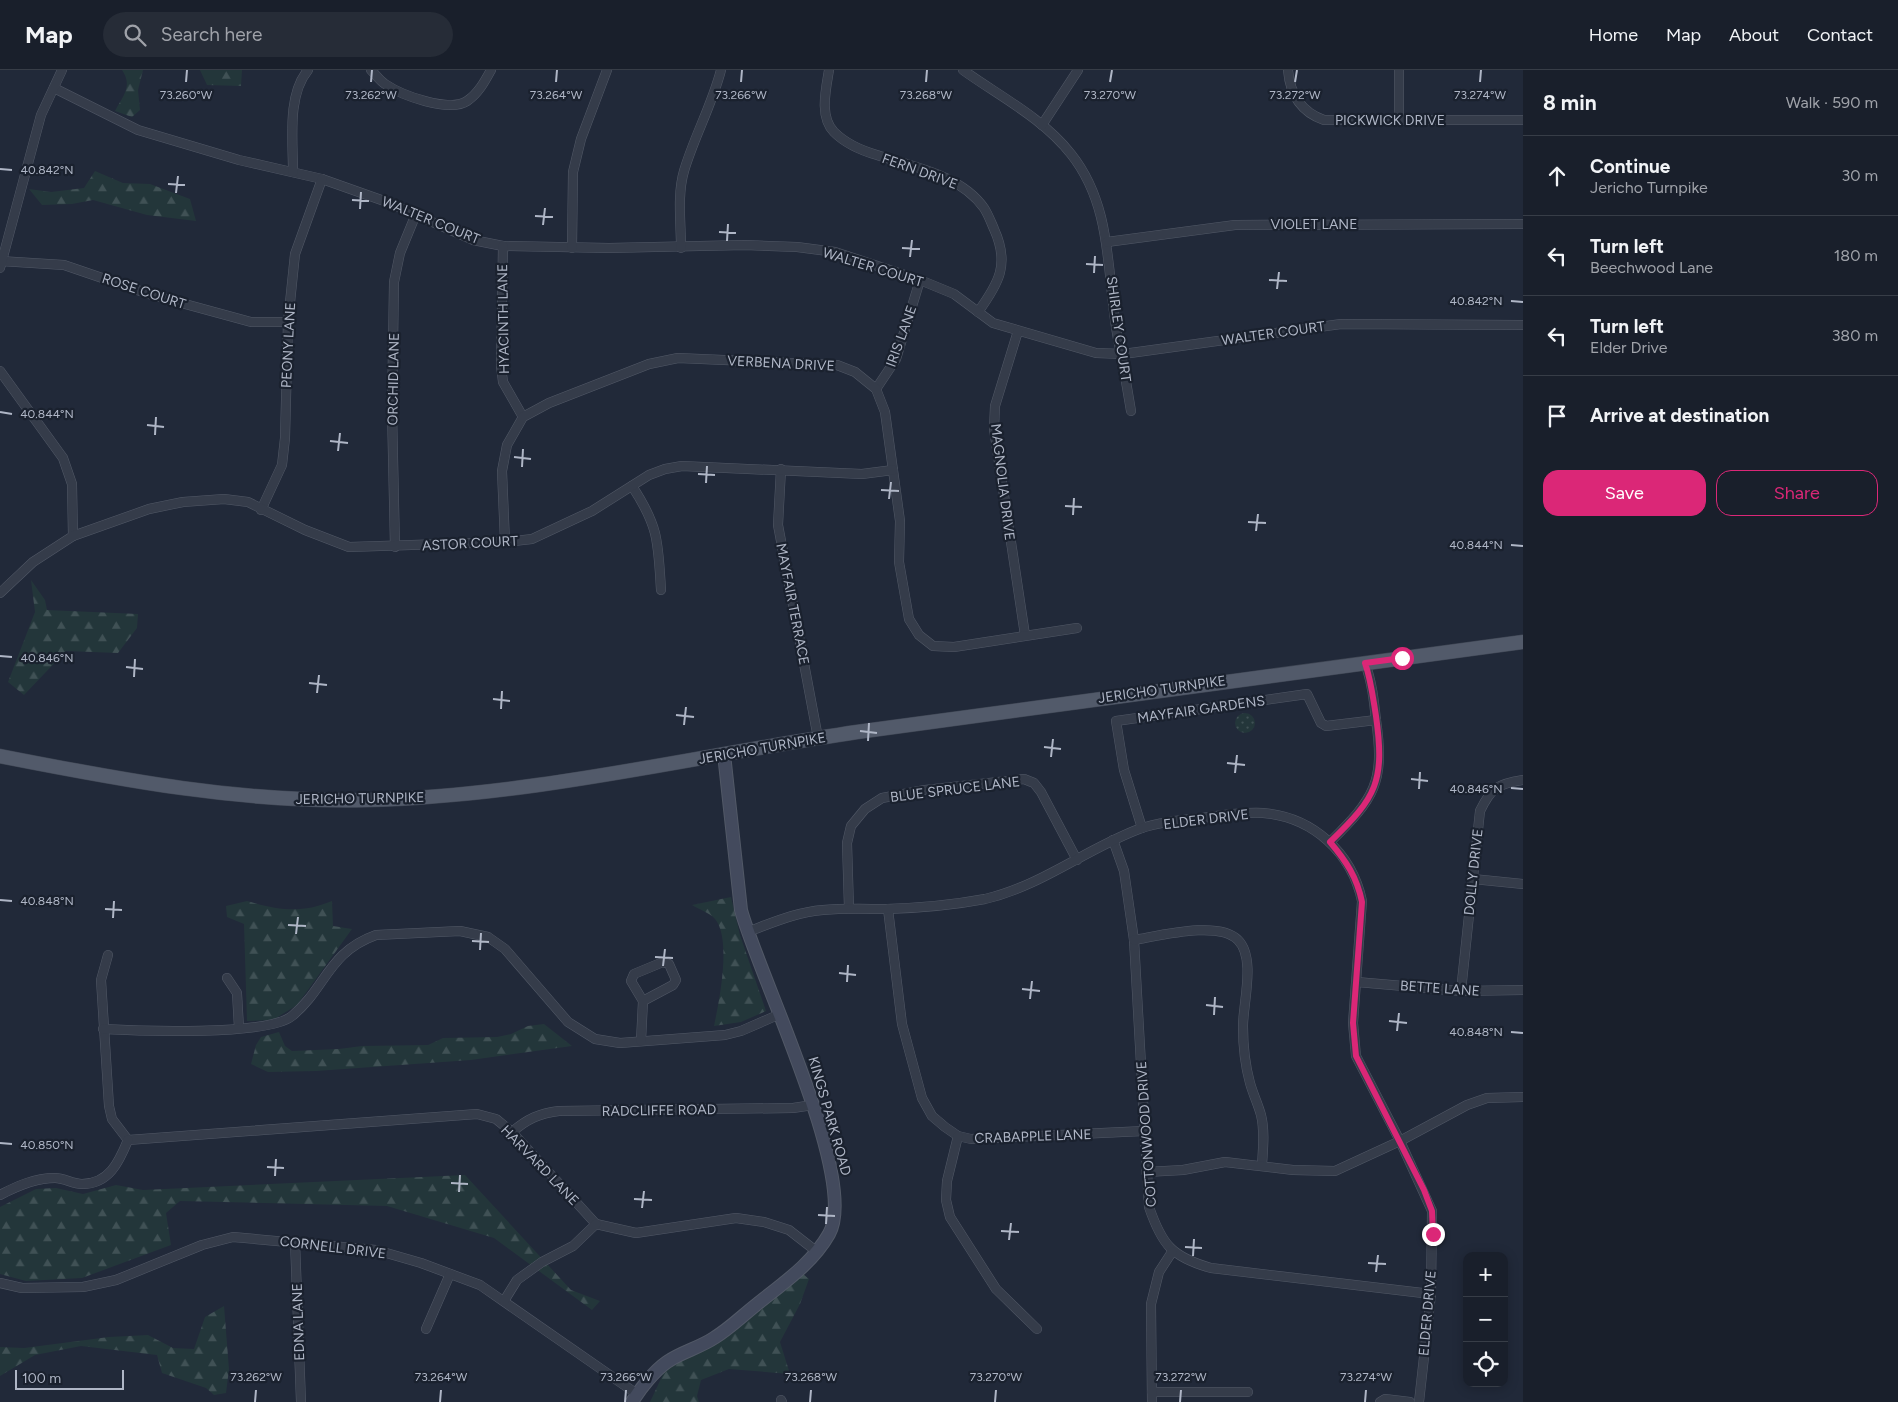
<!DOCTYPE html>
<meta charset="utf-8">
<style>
body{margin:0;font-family:Figtree,sans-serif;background:#262c37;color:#f1f3f6}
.controls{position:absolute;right:15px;bottom:15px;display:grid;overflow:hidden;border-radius:10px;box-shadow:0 2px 12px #0003}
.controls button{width:45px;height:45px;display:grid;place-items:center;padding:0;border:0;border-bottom:1px solid #373d47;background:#191f2b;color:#f1f3f6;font:25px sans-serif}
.scale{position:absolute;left:15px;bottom:12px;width:109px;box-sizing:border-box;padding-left:5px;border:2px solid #afb6c6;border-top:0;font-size:14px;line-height:18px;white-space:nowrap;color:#afb6c6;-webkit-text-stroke:4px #1a212e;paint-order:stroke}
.stop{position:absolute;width:15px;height:15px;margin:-11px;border:4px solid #db2777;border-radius:50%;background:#fff}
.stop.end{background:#db2777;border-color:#fff;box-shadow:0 1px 5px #0008}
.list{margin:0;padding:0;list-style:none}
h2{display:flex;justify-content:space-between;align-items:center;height:65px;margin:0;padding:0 20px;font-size:21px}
h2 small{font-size:16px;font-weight:400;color:#9fa2a9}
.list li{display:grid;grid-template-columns:32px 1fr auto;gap:15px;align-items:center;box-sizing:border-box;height:80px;padding:0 20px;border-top:1px solid #373d47}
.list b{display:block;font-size:19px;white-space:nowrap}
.list p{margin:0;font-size:16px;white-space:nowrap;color:#9fa2a9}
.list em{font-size:16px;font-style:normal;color:#9fa2a9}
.actions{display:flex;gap:10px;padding:15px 20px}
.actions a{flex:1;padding:11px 0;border:1px solid #db2777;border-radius:15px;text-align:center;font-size:18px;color:#db2777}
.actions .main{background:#db2777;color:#fff}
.icon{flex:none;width:28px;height:28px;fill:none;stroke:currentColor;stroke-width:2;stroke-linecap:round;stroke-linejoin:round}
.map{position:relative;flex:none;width:1523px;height:1332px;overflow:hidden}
header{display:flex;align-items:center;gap:30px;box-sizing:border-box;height:70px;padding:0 25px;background:#191f2b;border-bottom:1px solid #373d47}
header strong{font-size:24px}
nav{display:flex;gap:28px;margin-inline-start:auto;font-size:18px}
.search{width:350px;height:45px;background:#262c37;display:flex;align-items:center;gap:12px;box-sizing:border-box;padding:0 18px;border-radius:28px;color:#9fa2a9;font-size:19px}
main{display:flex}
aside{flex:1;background:#191f2b}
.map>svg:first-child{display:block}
.forest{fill:url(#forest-firs)}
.park{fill:url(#park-dots)}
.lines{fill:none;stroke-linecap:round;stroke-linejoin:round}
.street-casing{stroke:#525967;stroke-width:10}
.secondary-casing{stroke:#525967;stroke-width:14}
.primary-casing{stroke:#3e4553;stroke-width:15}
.street{stroke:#353c4a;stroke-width:9}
.secondary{stroke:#434a5d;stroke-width:12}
.primary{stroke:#525a6a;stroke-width:14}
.route{stroke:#db2777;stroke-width:6}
.ticks{fill:none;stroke:#afb6c6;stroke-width:2}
.labels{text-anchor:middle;stroke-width:4.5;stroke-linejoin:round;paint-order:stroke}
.street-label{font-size:14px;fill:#afb6c6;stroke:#1a212e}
.ticks-label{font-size:12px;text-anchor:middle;fill:#afb6c6;stroke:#1a212e;stroke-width:4.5;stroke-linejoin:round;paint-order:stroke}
</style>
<header>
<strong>Map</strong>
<div class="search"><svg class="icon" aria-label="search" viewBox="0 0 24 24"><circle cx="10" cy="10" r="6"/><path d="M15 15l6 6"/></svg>Search here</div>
<nav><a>Home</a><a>Map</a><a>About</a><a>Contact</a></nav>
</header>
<main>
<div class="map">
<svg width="1523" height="1332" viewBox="0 0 1523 1332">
<defs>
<pattern id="forest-firs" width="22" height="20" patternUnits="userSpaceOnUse" patternTransform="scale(1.25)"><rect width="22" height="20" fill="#23363a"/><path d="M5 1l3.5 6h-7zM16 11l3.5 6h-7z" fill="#405155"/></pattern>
<pattern id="park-dots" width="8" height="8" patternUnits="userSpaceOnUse" patternTransform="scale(1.25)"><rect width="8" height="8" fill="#23363a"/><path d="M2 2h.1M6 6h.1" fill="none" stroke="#405155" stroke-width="1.8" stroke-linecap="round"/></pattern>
</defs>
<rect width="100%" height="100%" fill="#212939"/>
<g class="forest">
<path d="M122 0H143L138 20 140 40 132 47 115 41C123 26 133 16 122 0Z"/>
<path d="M200 0H242L241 16 207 15Z"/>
<path d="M95 101 123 113 150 114 190 129 196 151 147 145 93 130 72 134 42 135 29 119 51 122 84 118Z"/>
<path d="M31 510 45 530 47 540 138 544 137 558 118 583 66 581 24 625 8 612 35 542Z"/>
<path d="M731 827 740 865 766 941 741 952 714 956C719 932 732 869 715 849 710 843 698 839 692 835Z"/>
<path d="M247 831C280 840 300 844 332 831L333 856 352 859 297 935 273 950 247 951 244 854 227 847 226 836Z"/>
<path d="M544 954 572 976 471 990 316 1001 268 1002 251 994 256 975 261 967 279 962 285 976 292 981 339 979 362 976 428 975 443 968 497 967 511 964 528 956Z"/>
<path d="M465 1105 571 1220 600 1231 592 1240 494 1168 387 1136 180 1131 166 1143 171 1175 82 1208 26 1211 0 1204V1137L36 1119 56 1118 83 1124 116 1115 143 1120Z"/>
<path d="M803 1204 809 1209 800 1234 780 1272 790 1304 729 1299 701 1310 697 1326 699 1332H650L666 1298 733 1263Z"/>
<path d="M224 1236 229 1299 226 1323 214 1325 206 1318 162 1303 157 1285 81 1276 35 1285 0 1306V1277L24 1278 109 1267 148 1265 173 1278 194 1279 205 1247Z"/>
</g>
<circle class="park" cx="1245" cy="653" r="10"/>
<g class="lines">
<defs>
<g id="street">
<path d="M371 0C376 5 380 11 385 14 401 25 449 43 467 31 478 24 485 11 491 0"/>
<path d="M829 0C826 19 819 47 834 62 845 73 863 81 877 85 914 97 961 105 984 138 988 144 991 152 994 159 1010 194 999 213 978 242"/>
<path d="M963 0C999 26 1043 48 1071 84 1114 138 1106 206 1118 269 1123 293 1127 317 1131 341"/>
<path d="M1288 0C1290 24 1301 42 1324 50H1523"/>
<path d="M54 18 138 60 239 90 322 109 387 132 473 170 503 176 609 178 745 175 797 177 835 182 920 210 954 224 993 253 1096 283 1123 284 1341 254 1523 255"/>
<path d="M1399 51V0"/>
<path d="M1042 55 1078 0"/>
<path d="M293 102C293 70 287 25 308 0"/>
<path d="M1107 172 1235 155 1523 154"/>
<path d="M503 176 501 296 503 312 523 347"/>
<path d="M572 178 573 102 581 69 607 0"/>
<path d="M681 178C681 153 677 125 684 101 694 67 712 35 721 0"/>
<path d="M0 191 64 195 152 225 251 252H288"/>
<path d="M0 198 41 45 62 0"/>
<path d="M1018 261 995 336 994 359 1025 565"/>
<path d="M0 301 63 388 72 414 73 466"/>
<path d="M876 319 896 289 920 210"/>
<path d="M781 399 778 455 818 668"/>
<path d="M632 416C659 457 658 472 661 520"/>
<path d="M261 440 282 395 285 368 288 252 295 184 322 109"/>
<path d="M505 472 502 401 507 375 523 347 549 333 649 294 678 288 837 295 855 302 876 319 885 342 900 451 899 492 909 549 919 565 933 576 954 577 1077 558"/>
<path d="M395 477 392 341 394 212 400 183 416 144"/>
<path d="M0 523 33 492 73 466 149 439 183 432 224 429 248 432 305 460 349 477 505 472 532 469 592 441 649 405 665 399 682 396 862 404 893 400"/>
<path d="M1142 758 1124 700 1116 651 1307 624 1321 653 1326 656 1376 650"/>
<path d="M1113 770 1124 801 1134 870 1149 1137C1162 1175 1172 1187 1211 1198L1431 1224"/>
<path d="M1330 772C1375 728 1385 712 1376 650 1374 631 1372 612 1365 593"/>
<path d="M1473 809 1523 814"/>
<path d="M849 838 847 773 851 756 865 739 882 728 925 720 1024 709 1034 713 1041 722 1077 790"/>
<path d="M888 839 902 954 922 1028 932 1046 945 1057 958 1066 971 1069 1144 1061"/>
<path d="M747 862C772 853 796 842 823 840 844 838 866 839 887 839 919 838 953 835 985 829 1041 816 1086 779 1139 759 1159 752 1182 750 1202 748 1222 745 1243 742 1263 743 1313 747 1352 783 1362 831L1353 953 1356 986 1400 1071 1432 1141 1431 1224 1419 1332"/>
<path d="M1134 870C1159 866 1219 850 1238 870 1256 888 1243 933 1243 956 1243 974 1245 995 1250 1013 1253 1024 1258 1034 1261 1045 1265 1061 1263 1079 1262 1095"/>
<path d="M108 885 101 910 109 1036 112 1049 128 1070"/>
<path d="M227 908 237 923 239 958"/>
<path d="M1357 912 1461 921 1523 920"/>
<path d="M1461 921 1480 741C1491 718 1497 714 1523 710"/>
<path d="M103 959C138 961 268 966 292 946 326 918 328 882 376 865L460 861 488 867 505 879 568 952 595 969 620 973 725 965 741 961 780 944"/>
<path d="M641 971 643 931 673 915 676 910 669 894 663 892 634 904 631 911 643 931"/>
<path d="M512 1062C527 1049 540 1043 559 1041L793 1038 813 1035"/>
<path d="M958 1066 947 1111 946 1130 950 1147 996 1219 1037 1259"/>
<path d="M128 1070 477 1044 496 1049 512 1062 596 1154 636 1163 736 1148 764 1152 789 1160 816 1181"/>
<path d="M1146 1102 1183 1100 1225 1092 1293 1100 1335 1101 1400 1071 1467 1035 1487 1028 1523 1027"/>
<path d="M0 1125C17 1116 35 1108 55 1108 64 1108 73 1114 82 1114 109 1114 119 1092 128 1070"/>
<path d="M295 1171 301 1332"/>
<path d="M0 1213 22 1218 83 1217 116 1210 202 1175 233 1167 376 1180 421 1193 480 1215 637 1324"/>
<path d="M504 1231 517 1210 542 1192 573 1176 596 1154"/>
<path d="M426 1259 450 1204"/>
<path d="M1152 1322H1248"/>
<path d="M781 1330 782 1332"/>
<path d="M1152 1332 1151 1234 1159 1202 1172 1182"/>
<path d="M1380 1332 1385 1329 1410 1332"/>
</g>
<path id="secondary" d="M632 1332C640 1319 654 1301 667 1292 681 1282 699 1278 714 1268 729 1259 742 1246 756 1235 782 1214 812 1194 829 1164 860 1110 758 904 741 840L724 684"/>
<path id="primary" d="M0 686C122 710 243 733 367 730 533 726 694 686 857 662 1079 630 1301 601 1523 572"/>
</defs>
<use href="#street" class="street-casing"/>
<use href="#secondary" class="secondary-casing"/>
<use href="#primary" class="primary-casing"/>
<use href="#street" class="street"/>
<use href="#secondary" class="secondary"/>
<use href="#primary" class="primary"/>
</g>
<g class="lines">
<path class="route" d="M1402 588 1365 593C1371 610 1373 628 1376 646 1385 711 1377 727 1330 772 1346 791 1357 807 1362 832L1353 953 1356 986 1424 1120 1432 1141 1433 1164"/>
</g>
<path class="ticks" d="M186 12 187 0M371 12 372 0M556 12 557 0M741 12 742 0M926 12 927 0M1110 12 1112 0M1295 12 1297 0M1480 12 1481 0M0 99 12 100M168 114 185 115M176 123 178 106M352 130 369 131M360 139 361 122M535 146 553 147M543 155 545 138M719 162 736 163M727 171 728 154M902 178 920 179M910 187 912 170M1086 194 1103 195M1094 203 1095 186M1269 210 1287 211M1277 219 1279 202M1511 231 1523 232M0 342 12 344M147 355 164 357M155 365 156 347M330 371 348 373M338 381 340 363M514 387 531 389M522 397 523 379M698 404 715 405M706 413 707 396M881 420 899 421M889 429 891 412M1065 436 1082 437M1073 445 1074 428M1248 452 1266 453M1256 461 1258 444M1511 475 1523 476M0 586 12 587M126 597 143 599M134 607 135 589M309 613 327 615M317 623 319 605M493 629 510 631M501 639 502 621M676 645 694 647M684 655 686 637M860 661 877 663M868 671 869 653M1044 677 1061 679M1051 687 1053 669M1227 693 1245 695M1235 703 1237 685M1411 709 1428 711M1511 718 1523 719M1419 719 1420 702M0 830 12 831M105 839 122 840M113 848 114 831M288 855 306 856M296 864 298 847M472 871 489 872M480 880 481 863M655 887 673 888M663 896 665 879M839 903 856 905M847 912 848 895M1022 919 1040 921M1030 929 1032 911M1206 935 1223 937M1214 945 1215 927M1389 951 1407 953M1397 961 1399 943M1511 962 1523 963M0 1073 12 1074M267 1097 284 1098M275 1106 276 1089M451 1113 468 1114M459 1122 460 1105M634 1129 652 1130M642 1138 644 1121M818 1145 835 1146M826 1154 827 1137M1001 1161 1019 1162M1009 1170 1011 1153M1185 1177 1202 1178M1193 1186 1194 1169M1368 1193 1386 1194M1376 1202 1378 1185M255 1332 256 1320M440 1332 441 1320M625 1332 626 1320M810 1332 811 1320M995 1332 996 1320M1180 1332 1181 1320M1365 1332 1366 1320"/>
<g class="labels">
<g class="street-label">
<text x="1390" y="55">PICKWICK DRIVE</text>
<text transform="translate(920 101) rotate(20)" y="5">FERN DRIVE</text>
<text transform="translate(431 150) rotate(22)" y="5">WALTER COURT</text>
<text x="1314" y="159">VIOLET LANE</text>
<text transform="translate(873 197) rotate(17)" y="5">WALTER COURT</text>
<text transform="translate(144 221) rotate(18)" y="5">ROSE COURT</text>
<text transform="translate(503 249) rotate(-91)" y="5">HYACINTH LANE</text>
<text transform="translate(1119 259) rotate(82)" y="5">SHIRLEY COURT</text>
<text transform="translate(1273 263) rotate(-8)" y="5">WALTER COURT</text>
<text transform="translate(901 266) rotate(-70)" y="5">IRIS LANE</text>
<text transform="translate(288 275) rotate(-87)" y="5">PEONY LANE</text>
<text transform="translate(781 293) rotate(3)" y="5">VERBENA DRIVE</text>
<text transform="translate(393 309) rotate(-89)" y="5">ORCHID LANE</text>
<text transform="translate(1003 412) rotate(83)" y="5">MAGNOLIA DRIVE</text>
<text transform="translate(470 473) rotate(-3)" y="5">ASTOR COURT</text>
<text transform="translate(793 534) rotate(79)" y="5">MAYFAIR TERRACE</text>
<text transform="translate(1162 619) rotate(-8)" y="5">JERICHO TURNPIKE</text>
<text transform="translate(1201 639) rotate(-8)" y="5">MAYFAIR GARDENS</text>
<text transform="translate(762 678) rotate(-10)" y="5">JERICHO TURNPIKE</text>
<text transform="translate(955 719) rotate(-7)" y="5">BLUE SPRUCE LANE</text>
<text transform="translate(360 728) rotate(-1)" y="5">JERICHO TURNPIKE</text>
<text transform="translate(1206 749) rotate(-7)" y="5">ELDER DRIVE</text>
<text transform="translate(1473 802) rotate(-84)" y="5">DOLLY DRIVE</text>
<text transform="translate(1440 918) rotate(4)" y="5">BETTE LANE</text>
<text transform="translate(659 1040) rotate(-1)" y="5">RADCLIFFE ROAD</text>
<text transform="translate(830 1046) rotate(74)" y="5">KINGS PARK ROAD</text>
<text transform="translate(1146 1064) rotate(-94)" y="5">COTTONWOOD DRIVE</text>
<text transform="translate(1033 1066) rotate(-2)" y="5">CRABAPPLE LANE</text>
<text transform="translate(540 1095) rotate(46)" y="5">HARVARD LANE</text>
<text transform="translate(333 1177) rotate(7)" y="5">CORNELL DRIVE</text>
<text transform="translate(1427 1243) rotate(-85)" y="5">ELDER DRIVE</text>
<text transform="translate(298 1252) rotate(-92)" y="5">EDNA LANE</text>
</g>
</g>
<g class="ticks-label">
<text x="186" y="29">73.260°W</text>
<text x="371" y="29">73.262°W</text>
<text x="556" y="29">73.264°W</text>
<text x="741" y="29">73.266°W</text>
<text x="926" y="29">73.268°W</text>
<text x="1110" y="29">73.270°W</text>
<text x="1295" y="29">73.272°W</text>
<text x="1480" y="29">73.274°W</text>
<text x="47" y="104">40.842°N</text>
<text x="1476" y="235">40.842°N</text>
<text x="47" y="348">40.844°N</text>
<text x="1476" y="479">40.844°N</text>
<text x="47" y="592">40.846°N</text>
<text x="1476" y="723">40.846°N</text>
<text x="47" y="835">40.848°N</text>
<text x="1476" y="966">40.848°N</text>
<text x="47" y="1079">40.850°N</text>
<text x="256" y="1311">73.262°W</text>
<text x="441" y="1311">73.264°W</text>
<text x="626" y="1311">73.266°W</text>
<text x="811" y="1311">73.268°W</text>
<text x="996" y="1311">73.270°W</text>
<text x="1181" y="1311">73.272°W</text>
<text x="1366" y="1311">73.274°W</text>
</g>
</svg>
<div class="controls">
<button>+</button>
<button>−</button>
<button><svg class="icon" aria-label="locate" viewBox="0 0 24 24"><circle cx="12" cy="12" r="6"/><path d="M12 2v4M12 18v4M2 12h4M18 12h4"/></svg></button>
</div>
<div class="scale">100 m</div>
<div class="stop" style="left:1402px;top:588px"></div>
<div class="stop end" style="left:1433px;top:1164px"></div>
</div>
<aside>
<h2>8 min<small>Walk · 590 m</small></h2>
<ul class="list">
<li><svg class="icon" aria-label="ahead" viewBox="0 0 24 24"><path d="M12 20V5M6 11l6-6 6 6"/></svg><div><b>Continue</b><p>Jericho Turnpike</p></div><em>30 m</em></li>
<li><svg class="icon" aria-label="left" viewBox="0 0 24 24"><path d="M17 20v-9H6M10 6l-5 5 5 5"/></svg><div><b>Turn left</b><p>Beechwood Lane</p></div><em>180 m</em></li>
<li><svg class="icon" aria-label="left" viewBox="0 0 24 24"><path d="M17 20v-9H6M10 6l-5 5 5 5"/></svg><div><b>Turn left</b><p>Elder Drive</p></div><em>380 m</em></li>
<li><svg class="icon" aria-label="arrive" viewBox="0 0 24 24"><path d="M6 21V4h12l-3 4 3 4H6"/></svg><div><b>Arrive at destination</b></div></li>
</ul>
<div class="actions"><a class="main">Save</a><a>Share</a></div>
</aside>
</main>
